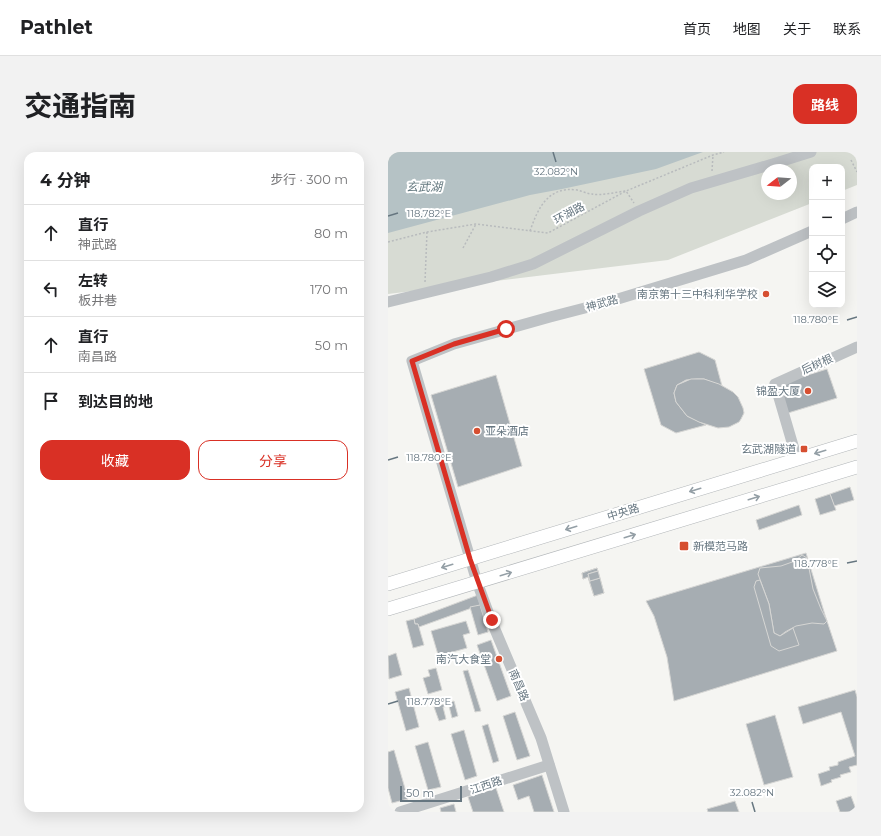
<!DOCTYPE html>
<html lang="zh">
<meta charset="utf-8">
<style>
body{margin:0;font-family:Montserrat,"Noto Sans SC",sans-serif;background:#f2f2f2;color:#202124}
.controls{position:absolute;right:12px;top:12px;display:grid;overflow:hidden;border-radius:8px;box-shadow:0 4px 16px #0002}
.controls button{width:36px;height:36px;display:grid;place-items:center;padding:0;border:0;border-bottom:1px solid #e0e0e0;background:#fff;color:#202124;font:20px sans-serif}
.compass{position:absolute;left:373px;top:12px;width:36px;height:36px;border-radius:50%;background:#fff;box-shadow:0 4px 16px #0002;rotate:253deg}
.scale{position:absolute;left:12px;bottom:10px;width:62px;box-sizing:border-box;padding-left:4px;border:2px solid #667680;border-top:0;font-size:11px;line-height:14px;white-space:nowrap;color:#667680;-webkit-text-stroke:3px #fff;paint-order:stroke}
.stop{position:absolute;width:12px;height:12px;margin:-9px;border:3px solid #d93025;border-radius:50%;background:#fff}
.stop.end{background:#d93025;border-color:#fff;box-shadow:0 1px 4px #0008}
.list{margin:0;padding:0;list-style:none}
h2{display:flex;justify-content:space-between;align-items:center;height:52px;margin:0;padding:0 16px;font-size:17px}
h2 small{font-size:13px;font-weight:400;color:#757577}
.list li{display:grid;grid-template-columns:26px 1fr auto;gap:12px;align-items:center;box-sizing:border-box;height:56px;padding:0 16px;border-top:1px solid #e0e0e0}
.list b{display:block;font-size:15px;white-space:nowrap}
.list p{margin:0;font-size:13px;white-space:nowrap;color:#757577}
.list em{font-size:13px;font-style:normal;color:#757577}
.actions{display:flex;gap:8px;padding:12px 16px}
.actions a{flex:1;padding:9px 0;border:1px solid #d93025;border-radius:12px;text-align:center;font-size:14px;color:#d93025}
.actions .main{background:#d93025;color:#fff}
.icon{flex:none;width:22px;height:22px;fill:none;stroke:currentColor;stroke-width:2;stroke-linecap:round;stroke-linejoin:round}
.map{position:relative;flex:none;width:469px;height:660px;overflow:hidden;border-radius:12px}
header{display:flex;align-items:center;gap:24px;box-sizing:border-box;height:56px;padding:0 20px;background:#fff;border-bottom:1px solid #e0e0e0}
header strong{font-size:19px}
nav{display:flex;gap:22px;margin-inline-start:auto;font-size:14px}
.intro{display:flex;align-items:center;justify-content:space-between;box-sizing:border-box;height:96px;padding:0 24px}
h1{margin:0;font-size:28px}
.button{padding:10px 18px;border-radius:12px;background:#d93025;color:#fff;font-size:14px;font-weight:700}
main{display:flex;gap:24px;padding:0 24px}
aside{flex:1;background:#fff;border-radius:12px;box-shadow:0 4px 16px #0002}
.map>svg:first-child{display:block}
.green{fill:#d7dbd3;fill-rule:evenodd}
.water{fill:#b5c2c5}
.building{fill:#a6adb2;stroke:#d6d6d4}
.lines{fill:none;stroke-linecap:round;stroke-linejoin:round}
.major-casing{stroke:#b2b6b9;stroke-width:14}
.path{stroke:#b8bbbd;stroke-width:1.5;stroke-dasharray:2 2;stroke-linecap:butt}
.minor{stroke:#bec2c5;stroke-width:11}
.major{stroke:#fff;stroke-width:13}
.oneway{stroke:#949fa6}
.route{stroke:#d93025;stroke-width:5}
.ticks{fill:none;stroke:#667680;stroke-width:1.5}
.poi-dot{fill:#d64f31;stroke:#fff;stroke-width:1.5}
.labels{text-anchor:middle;stroke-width:4;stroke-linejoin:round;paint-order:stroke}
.street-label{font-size:11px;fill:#667680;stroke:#fff}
.poi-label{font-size:11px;fill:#667680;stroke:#fff;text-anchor:end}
.water-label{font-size:12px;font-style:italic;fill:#62777e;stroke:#fff}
.ticks-label{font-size:10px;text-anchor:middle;fill:#667680;stroke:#fff;stroke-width:4;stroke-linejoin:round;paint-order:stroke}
</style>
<header>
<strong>Pathlet</strong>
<nav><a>首页</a><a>地图</a><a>关于</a><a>联系</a></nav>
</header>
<div class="intro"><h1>交通指南</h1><a class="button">路线</a></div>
<main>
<aside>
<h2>4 分钟<small>步行 · 300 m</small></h2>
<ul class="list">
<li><svg class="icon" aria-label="ahead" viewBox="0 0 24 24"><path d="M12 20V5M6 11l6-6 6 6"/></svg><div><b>直行</b><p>神武路</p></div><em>80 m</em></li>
<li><svg class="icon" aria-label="left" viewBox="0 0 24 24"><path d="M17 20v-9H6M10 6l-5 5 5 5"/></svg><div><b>左转</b><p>板井巷</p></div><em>170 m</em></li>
<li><svg class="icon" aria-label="ahead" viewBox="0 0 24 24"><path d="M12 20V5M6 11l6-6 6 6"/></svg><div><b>直行</b><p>南昌路</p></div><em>50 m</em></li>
<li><svg class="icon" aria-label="arrive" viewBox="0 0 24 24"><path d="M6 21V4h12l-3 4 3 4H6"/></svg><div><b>到达目的地</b></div></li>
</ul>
<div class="actions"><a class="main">收藏</a><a>分享</a></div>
</aside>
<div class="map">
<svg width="469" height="660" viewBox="0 0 469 660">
<rect width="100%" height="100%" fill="#f5f5f2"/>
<path class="green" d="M0 0H469V33L454 39V15H424V51L280 108 0 142ZM379 18H403V42H379Z"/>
<path class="water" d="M0 0H315L268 17 174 37 142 43 0 81Z"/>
<g class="building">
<path d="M311 200 327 208 334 234 316 227H309L298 228 289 233 286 241 288 250 299 264 318 273 288 281 273 273 256 217Z"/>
<path d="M439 217 449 246 400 261 391 232Z"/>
<path d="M108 223 134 314 70 335 43 243Z"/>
<path d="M303 227H316L331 232 345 240 350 245 355 256 356 261 353 267 351 270 341 275 330 276 311 270 299 264 288 250 286 241 289 233Z"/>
<path d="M462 335 466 348 446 354 442 342Z"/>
<path d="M442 342 448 358 432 363 427 347Z"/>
<path d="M411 353 414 363 371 378 368 368Z"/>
<path d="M418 401 437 463 449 499 286 549 279 505 266 464 258 449Z"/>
<path d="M414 403 419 406 425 437 433 457 439 469 436 472 424 471 408 474 397 480 392 484 386 481 381 452 370 422 372 416 393 414 407 409Z"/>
<path d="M209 416 216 441 206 444 200 425 195 427 194 421Z"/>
<path d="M209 416 210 419 200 422 202 429 212 426 216 441 206 444 200 425 195 427 194 421Z"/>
<path d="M210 419 212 426 202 429 200 422Z"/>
<path d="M372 428 381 452 386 481 392 484 405 476 411 493 391 499 383 494 366 435 368 429Z"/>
<path d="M90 443 92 453 31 475 30 472H27L26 467Z"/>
<path d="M92 453 100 480 90 483 82 455Z"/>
<path d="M26 467 27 472H30L36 493 25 496 18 469Z"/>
<path d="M78 469 82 481 75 483 79 496 61 501 62 503 51 506 43 479Z"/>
<path d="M103 488 123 544 109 549 89 493Z"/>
<path d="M8 501 14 523 1 527 0 504Z"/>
<path d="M48 516 54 538 40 542 35 526 42 524 40 518Z"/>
<path d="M80 518 93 559 87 560 75 519Z"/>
<path d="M21 536 31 575 18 579 7 540Z"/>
<path d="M467 538 469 545V613L461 615 463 620 452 623 453 625 443 628 444 630 433 634 430 622 442 618 441 615 450 613V610L467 604 453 560 415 572 410 555Z"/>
<path d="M66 549 70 564 64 566 61 554 55 555 58 567 51 569 46 555Z"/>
<path d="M127 560 142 604 129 608 115 564Z"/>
<path d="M387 563 405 625 376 633 358 572Z"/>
<path d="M100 572 111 609 105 611 94 574Z"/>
<path d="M76 578 89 624 77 628 63 582Z"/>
<path d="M40 590 53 635 40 638 27 594Z"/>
<path d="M6 598 20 647 4 651 0 636V600Z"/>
<path d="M154 623 166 660H146L141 644 130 648 125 633Z"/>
<path d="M108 636 116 660H85L80 645Z"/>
<path d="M463 644 469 660H452L448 649Z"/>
<path d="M347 649 351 660H320L319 657Z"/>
<path d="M66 652 68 660H53L52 656Z"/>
</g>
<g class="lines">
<defs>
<g id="major">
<path d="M0 432 469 289"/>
<path d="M0 457 469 315"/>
</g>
</defs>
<use href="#major" class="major-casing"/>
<g class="path">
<path d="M463 8 469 20"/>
<path d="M324 19 325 3"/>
<path d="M142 79C150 56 160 34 189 38 194 39 199 42 204 42 213 44 228 40 238 39L246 51"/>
<path d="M0 90 39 80 88 72 160 81 238 39 325 3 336 0"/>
<path d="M75 96 88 72"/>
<path d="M37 130 39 80"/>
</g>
<g class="minor">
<path d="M454 67 469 60"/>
<path d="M0 150 103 125 145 112 251 59 303 36 388 11 423 0"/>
<path d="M406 297 387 232 469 195"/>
<path d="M12 660 161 613"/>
<path d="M176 660 153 586 103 468 89 430 24 209 66 192 162 165 220 150 358 108 424 79"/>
</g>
<use href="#major" class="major"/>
</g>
<defs><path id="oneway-shaft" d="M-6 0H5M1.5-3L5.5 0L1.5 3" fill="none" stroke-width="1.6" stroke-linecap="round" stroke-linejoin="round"/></defs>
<g class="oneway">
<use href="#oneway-shaft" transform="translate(432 300) rotate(163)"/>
<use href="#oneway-shaft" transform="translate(307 338) rotate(163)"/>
<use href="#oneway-shaft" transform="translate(366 346) rotate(-17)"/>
<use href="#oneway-shaft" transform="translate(183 376) rotate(163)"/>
<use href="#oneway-shaft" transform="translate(242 384) rotate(-17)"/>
<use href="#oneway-shaft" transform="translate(59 414) rotate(163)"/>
<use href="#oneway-shaft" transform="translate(118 422) rotate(-17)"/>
</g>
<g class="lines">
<path class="route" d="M104 468 82 407 24 209 66 192 118 177"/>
</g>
<path class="ticks" d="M165 0 168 10M0 64 10 61M459 168 469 165M0 308 10 305M459 411 469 409M0 552 10 549M364 650 367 660"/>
<g class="poi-dot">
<circle cx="378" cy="142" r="4"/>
<circle cx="420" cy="239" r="4"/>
<circle cx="89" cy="279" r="4"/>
<rect x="412" y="293" width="8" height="8" rx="2"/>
<rect x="291" y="389" width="10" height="10" rx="2"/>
<circle cx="111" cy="507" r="4"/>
</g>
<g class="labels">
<g class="street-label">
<text transform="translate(181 61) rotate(-28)" y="4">环湖路</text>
<text transform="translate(214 151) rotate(-15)" y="4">神武路</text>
<text transform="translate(429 212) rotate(-24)" y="4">后树根</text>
<text transform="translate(235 360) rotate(-17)" y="4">中央路</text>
<text transform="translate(131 533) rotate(67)" y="4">南昌路</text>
<text transform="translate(98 633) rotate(-18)" y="4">江西路</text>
</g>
<g class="poi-label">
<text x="370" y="146">南京第十三中科利华学校</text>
<text x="412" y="243">锦盈大厦</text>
<text x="97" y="283" text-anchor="start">亚朵酒店</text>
<text x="408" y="301">玄武湖隧道</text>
<text x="305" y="398" text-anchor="start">新模范马路</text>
<text x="103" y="511">南汽大食堂</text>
</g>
<g class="water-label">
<text x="36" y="39">玄武湖</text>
</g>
</g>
<g class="ticks-label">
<text x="168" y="23">32.082°N</text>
<text x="41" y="65">118.782°E</text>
<text x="428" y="171">118.780°E</text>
<text x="41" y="309">118.780°E</text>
<text x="428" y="415">118.778°E</text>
<text x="41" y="553">118.778°E</text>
<text x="364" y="644">32.082°N</text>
</g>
</svg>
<div class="controls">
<button>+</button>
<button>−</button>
<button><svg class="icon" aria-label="locate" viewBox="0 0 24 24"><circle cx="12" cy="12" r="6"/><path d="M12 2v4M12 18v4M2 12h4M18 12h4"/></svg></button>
<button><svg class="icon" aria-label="layers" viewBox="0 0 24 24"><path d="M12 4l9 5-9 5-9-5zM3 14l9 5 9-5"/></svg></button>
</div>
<svg class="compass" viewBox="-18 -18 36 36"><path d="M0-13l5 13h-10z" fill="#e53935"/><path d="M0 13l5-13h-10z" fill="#757577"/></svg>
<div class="scale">50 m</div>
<div class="stop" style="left:118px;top:177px"></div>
<div class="stop end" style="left:104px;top:468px"></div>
</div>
</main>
